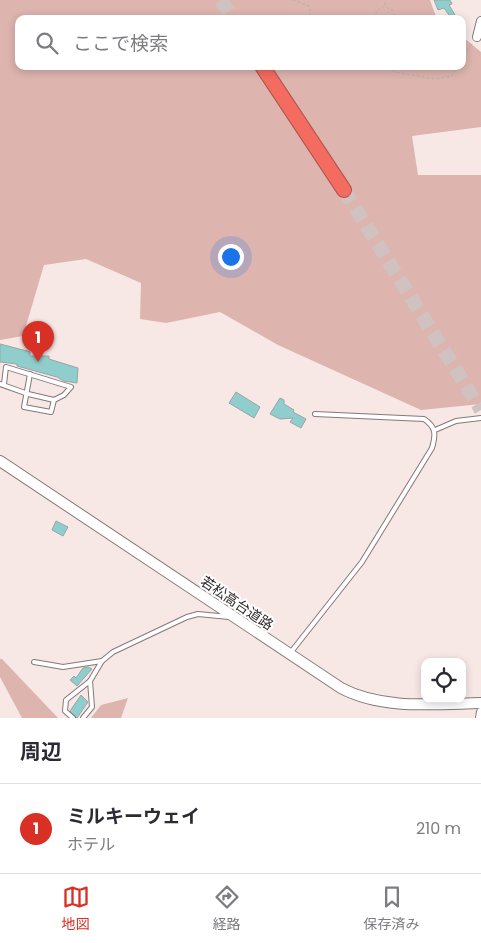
<!DOCTYPE html>
<html lang="ja">
<meta charset="utf-8">
<style>
body{margin:0;font-family:Poppins,"Noto Sans JP",sans-serif;background:#f7f7f7;color:#2b2b33}
.controls{position:absolute;right:15px;bottom:15px;display:grid;overflow:hidden;border-radius:10px;box-shadow:0 2px 8px #0003}
.controls button{width:45px;height:45px;display:grid;place-items:center;padding:0;border:0;border-bottom:1px solid #e1e1e2;background:#fff;color:#2b2b33;font:25px sans-serif}
.you{position:absolute;left:230px;top:256px;width:18px;height:18px;margin:-12px;border:4px solid #fff;border-radius:50%;background:#1a73e8;box-shadow:0 0 0 8px #1a73e833}
.badge{display:grid;place-items:center;width:32px;height:32px;border-radius:50%;background:#d93025;color:#fff;font-size:16px;font-weight:700}
.pin{position:absolute;translate:-50% -41px;filter:drop-shadow(0 1px 2px #0008)}
.pin::after{content:'';position:absolute;top:26px;width:18px;height:15px;background:inherit;clip-path:polygon(0 0,100% 0,50% 100%)}
.list{margin:0;padding:0;list-style:none}
h2{display:flex;justify-content:space-between;align-items:center;height:65px;margin:0;padding:0 20px;font-size:21px}
h2 small{font-size:16px;font-weight:400;color:#7c7c81}
.list li{display:grid;grid-template-columns:32px 1fr auto;gap:15px;align-items:center;box-sizing:border-box;height:90px;padding:0 20px;border-top:1px solid #e1e1e2}
.list b{display:block;font-size:19px;white-space:nowrap}
.list p{margin:0;font-size:16px;white-space:nowrap;color:#7c7c81}
.list em{font-size:16px;font-style:normal;color:#7c7c81}
.icon{flex:none;width:28px;height:28px;fill:none;stroke:currentColor;stroke-width:2;stroke-linecap:round;stroke-linejoin:round}
.map{position:relative;flex:none;width:481px;height:718px;overflow:hidden}
.search{position:absolute;background:#fff;box-shadow:0 2px 8px #0003;left:15px;right:15px;top:15px;height:55px;display:flex;align-items:center;gap:12px;box-sizing:border-box;padding:0 18px;border-radius:10px;color:#7c7c81;font-size:19px}
.sheet{height:155px;background:#fff}
nav{display:flex;justify-content:space-around;align-items:center;box-sizing:border-box;height:70px;border-top:1px solid #e1e1e2;background:#fff;font-size:14px;color:#7c7c81}
nav a{display:grid;justify-items:center;gap:2px}
nav .on{color:#d93025}
.map>svg:first-child{display:block}
.green{fill:#ddb4ae}
.building{fill:#90cece;stroke:#97a6a5}
.lines{fill:none;stroke-linecap:round;stroke-linejoin:round}
.motorway-tunnel{stroke:#cfc2c1;stroke-width:14;stroke-dasharray:14 7;stroke-linecap:butt}
.service-casing{stroke:#857877;stroke-width:6}
.minor-casing{stroke:#857877;stroke-width:10}
.tertiary-casing{stroke:#857877;stroke-width:12}
.motorway-casing{stroke:#b0554d;stroke-width:16}
.path{stroke:#bbafad;stroke-width:1;stroke-dasharray:2.5 2.5;stroke-linecap:butt}
.service{stroke:#fff;stroke-width:4}
.minor{stroke:#fff;stroke-width:8}
.tertiary{stroke:#fff;stroke-width:10}
.motorway{stroke:#f46b60;stroke-width:14}
.labels{text-anchor:middle;stroke-width:4;stroke-linejoin:round;paint-order:stroke}
.street-label{font-size:14px;fill:#312b2b;stroke:#fff}
</style>
<div class="map">
<svg width="481" height="718" viewBox="0 0 481 718">
<rect width="100%" height="100%" fill="#f7e8e6"/>
<g class="green">
<path d="M0 0H430L437 19H19V66H462V36L481 52V127L412 136 418 175H481V404L421 410 278 345 220 312 166 323 140 319 141 283 86 259 44 265 23 336 0 340Z"/>
<path d="M0 659H2L58 718H22L0 677Z"/>
<path d="M128 698 121 718H91L101 705Z"/>
</g>
<g class="building">
<path d="M434 0H450L452 4 449 5 455 15 451 18 444 8 438 10Z"/>
<path d="M0 344 27 351 30 352V356H49V359L78 368 77 383 64 381 57 377 17 366V364L0 362Z"/>
<path d="M236 392 260 407 254 418 229 403Z"/>
<path d="M280 398 284 400V404L294 410 293 412 306 419 301 428 290 422 293 418 280 419 270 414Z"/>
<path d="M56 521 68 527 63 536 52 530Z"/>
<path d="M88 667 92 669 77 686 70 680 74 676 76 678 83 668Z"/>
<path d="M81 695 88 702 77 718 70 711Z"/>
</g>
<g class="lines">
<g class="motorway-tunnel">
<path d="M221 0 233 19"/>
<path d="M344 190 481 410"/>
</g>
<defs>
<g id="service">
<path d="M30 374 24 407 51 412 54 400"/>
<path d="M0 384 28 394 54 400 64 395 71 387 6 367 4 384"/>
<path d="M435 430 456 421 481 418"/>
<path d="M291 652 362 562 432 448C436 434 436 427 424 419L315 414"/>
<path d="M34 662 63 667 102 661"/>
<path d="M73 718 65 711 66 700 90 681 102 661 113 652 187 617 198 614 229 617"/>
<path d="M83 718 92 707 90 681"/>
</g>
<g id="minor">
<path d="M477 37 481 21"/>
<path d="M480 718 481 712"/>
</g>
<path id="tertiary" d="M0 461 341 688C382 710 435 704 481 703"/>
<path id="motorway" d="M262 66 344 190"/>
</defs>
<use href="#service" class="service-casing"/>
<use href="#minor" class="minor-casing"/>
<use href="#tertiary" class="tertiary-casing"/>
<use href="#motorway" class="motorway-casing"/>
<g class="path">
<path d="M293 0 309 6 311 13 306 19"/>
<path d="M385 5V0"/>
<path d="M374 19 377 11 384 6 393 11 396 19"/>
<path d="M462 59 472 44"/>
<path d="M391 66 394 72 435 79 452 76 458 66"/>
</g>
<use href="#service" class="service"/>
<use href="#minor" class="minor"/>
<use href="#tertiary" class="tertiary"/>
<use href="#motorway" class="motorway"/>
</g>
<g class="labels">
<g class="street-label">
<text transform="translate(237 603) rotate(34)" y="5">若松高台道路</text>
</g>
</g>
</svg>
<div class="controls">
<button><svg class="icon" aria-label="locate" viewBox="0 0 24 24"><circle cx="12" cy="12" r="6"/><path d="M12 2v4M12 18v4M2 12h4M18 12h4"/></svg></button>
</div>
<div class="you"></div>
<div class="pin badge" style="left:38px;top:362px">1</div>
<div class="search"><svg class="icon" aria-label="search" viewBox="0 0 24 24"><circle cx="10" cy="10" r="6"/><path d="M15 15l6 6"/></svg>ここで検索</div>
</div>
<section class="sheet">
<h2>周辺<small></small></h2>
<ul class="list">
<li><span class="badge">1</span><div><b>ミルキーウェイ</b><p>ホテル</p></div><em>210 m</em></li>
</ul>
</section>
<nav>
<a class="on"><svg class="icon" aria-label="map" viewBox="0 0 24 24"><path d="M3 6l6-2 6 2 6-2v14l-6 2-6-2-6 2zM9 4v14M15 6v14"/></svg>地図</a>
<a><svg class="icon" aria-label="directions" viewBox="0 0 24 24"><path d="M12 3l9 9-9 9-9-9zM9 14v-3h6M13 9l2 2-2 2"/></svg>経路</a>
<a><svg class="icon" aria-label="saved" viewBox="0 0 24 24"><path d="M7 4h10v16l-5-4-5 4z"/></svg>保存済み</a>
</nav>
